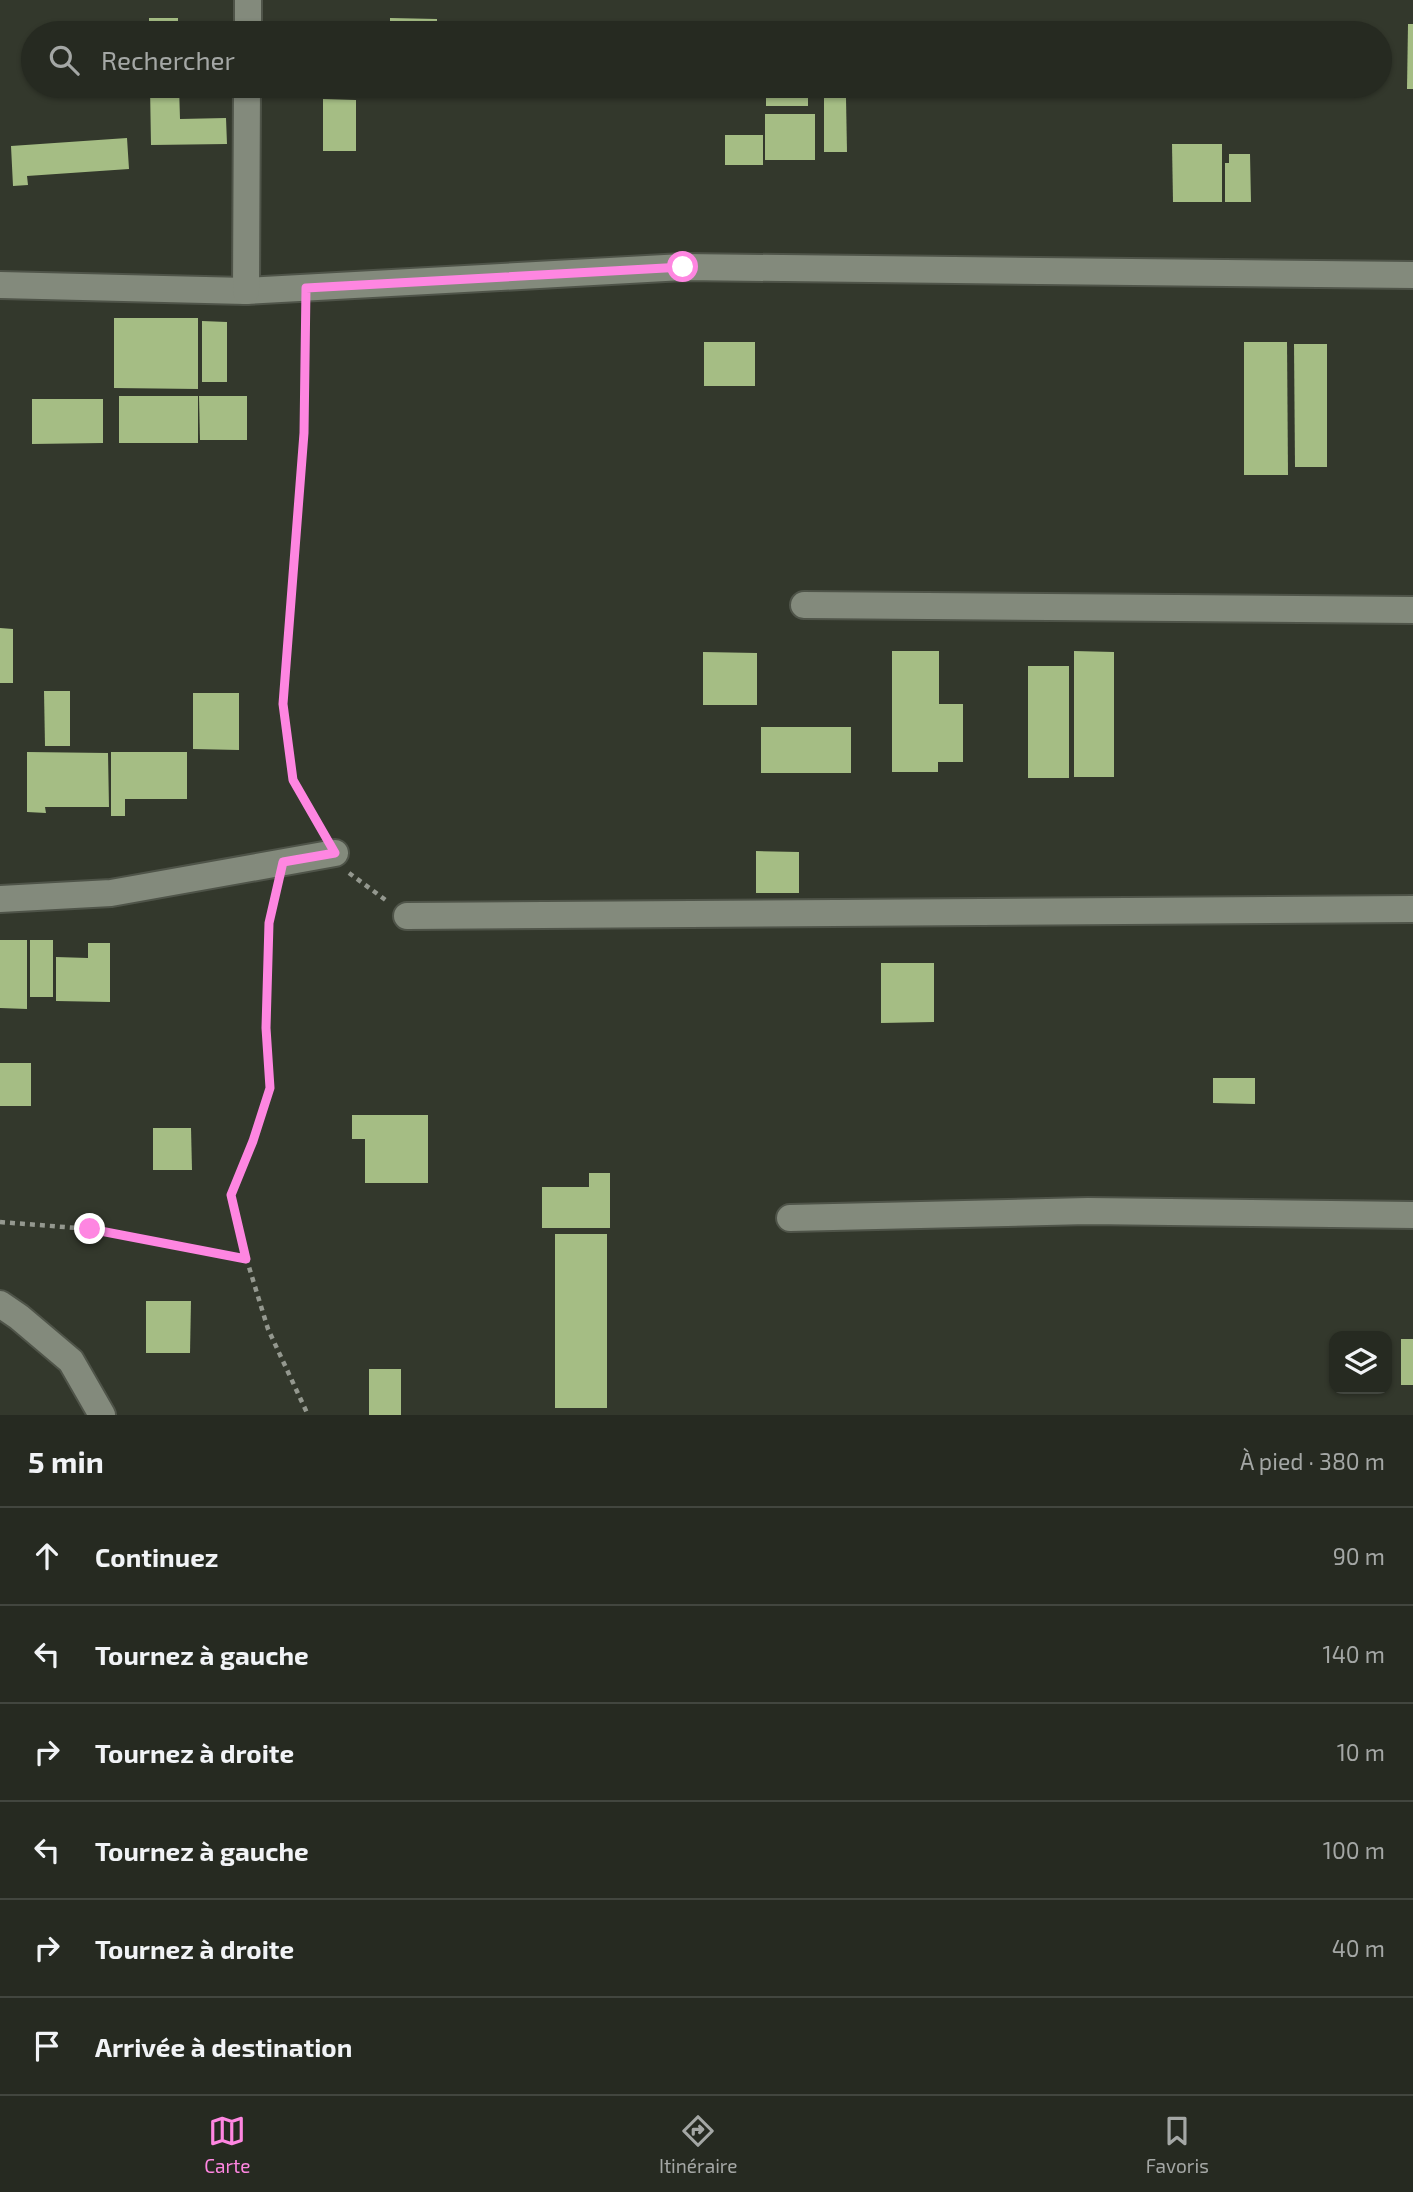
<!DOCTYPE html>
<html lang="fr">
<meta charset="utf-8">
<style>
body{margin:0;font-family:"Exo 2",sans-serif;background:#32362e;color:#f1f3f6}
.controls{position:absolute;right:21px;bottom:21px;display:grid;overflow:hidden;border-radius:14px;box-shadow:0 2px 5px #0004}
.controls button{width:63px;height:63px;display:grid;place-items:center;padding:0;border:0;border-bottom:2px solid #42463f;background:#262a21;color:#f1f3f6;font:35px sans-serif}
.stop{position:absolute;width:21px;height:21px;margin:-16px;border:5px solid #fe86e1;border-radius:50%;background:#fff}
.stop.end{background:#fe86e1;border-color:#fff;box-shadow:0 2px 7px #0008}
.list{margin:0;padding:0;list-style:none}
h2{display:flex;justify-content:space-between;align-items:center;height:91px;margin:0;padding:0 28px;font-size:30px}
h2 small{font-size:23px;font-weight:400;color:#a4a7a5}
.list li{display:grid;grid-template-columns:46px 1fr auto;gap:21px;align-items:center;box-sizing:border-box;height:98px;padding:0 28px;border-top:2px solid #42463f}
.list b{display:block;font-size:26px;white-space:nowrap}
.list em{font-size:23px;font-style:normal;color:#a4a7a5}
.icon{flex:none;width:38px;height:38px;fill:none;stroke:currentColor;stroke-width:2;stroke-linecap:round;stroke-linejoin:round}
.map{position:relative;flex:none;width:1413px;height:1415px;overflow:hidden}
.search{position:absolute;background:#262a21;box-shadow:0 2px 5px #0004;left:21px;right:21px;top:21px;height:77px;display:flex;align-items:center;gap:18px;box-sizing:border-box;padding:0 24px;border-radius:38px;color:#a4a7a5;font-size:26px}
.sheet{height:679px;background:#262a21}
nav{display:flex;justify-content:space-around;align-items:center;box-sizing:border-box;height:98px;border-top:2px solid #42463f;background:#262a21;font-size:19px;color:#a4a7a5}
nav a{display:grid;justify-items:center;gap:4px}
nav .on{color:#fe86e1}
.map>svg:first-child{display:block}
.building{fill:#a5bd84}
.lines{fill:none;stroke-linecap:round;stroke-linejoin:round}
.street-casing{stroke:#4f5449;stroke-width:30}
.path{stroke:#94988f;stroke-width:4.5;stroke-dasharray:5 5;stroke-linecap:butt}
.street{stroke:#838a7c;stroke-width:26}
.route{stroke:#fe86e1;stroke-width:9}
</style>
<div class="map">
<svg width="1413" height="1415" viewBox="0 0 1413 1415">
<rect width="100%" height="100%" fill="#33382c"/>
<g class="building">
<rect x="149" y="18" width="29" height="15"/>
<path d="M390 18 437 19V33H390Z"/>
<path d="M1408 24H1413V89H1407Z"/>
<path d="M150 86H179L180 119 226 118 227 144 151 145Z"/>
<rect x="766" y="86" width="42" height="20"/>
<path d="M824 98H846L847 152H824Z"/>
<path d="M323 99 356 100V151H323Z"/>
<rect x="765" y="114" width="50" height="46"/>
<rect x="725" y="135" width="38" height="30"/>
<path d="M127 138 129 169 27 176 28 185 13 186 11 146Z"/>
<path d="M1172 144H1222V202H1173Z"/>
<path d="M1229 154H1250L1251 202H1225V163H1229Z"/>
<path d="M114 318H198V389L114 388Z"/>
<path d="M202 321 227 322V382H202Z"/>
<rect x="704" y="342" width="51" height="44"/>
<path d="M1244 342H1287L1288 475H1244Z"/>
<path d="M1294 344H1327V467H1295Z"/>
<rect x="119" y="396" width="79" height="47"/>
<path d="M199 396H247V440H200Z"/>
<path d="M32 399H103V443L32 444Z"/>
<path d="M0 628 13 629V683H0Z"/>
<path d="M892 651H939V704H963V762H938V772H892Z"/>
<path d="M1074 651 1114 652V777H1074Z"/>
<path d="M703 652 757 653V705H703Z"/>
<rect x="1028" y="666" width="41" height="112"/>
<path d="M44 691H70V746H45Z"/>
<path d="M193 693H239V750L193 749Z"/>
<rect x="761" y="727" width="90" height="46"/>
<path d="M27 752 108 753 109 807H45L46 813 27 812Z"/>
<path d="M111 752H187V799H125V816H111Z"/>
<path d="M756 851 799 852V893H756Z"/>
<path d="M0 940H27V1009L0 1008Z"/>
<rect x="30" y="940" width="23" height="57"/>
<path d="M88 943H110V1002L56 1001V957L88 958Z"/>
<path d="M881 963H934V1022L881 1023Z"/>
<rect x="0" y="1063" width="31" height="43"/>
<path d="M1213 1078H1255V1104L1213 1103Z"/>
<path d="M352 1115H428V1183H365V1139H352Z"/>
<path d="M153 1128H191L192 1170H153Z"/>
<path d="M589 1173H610V1228H542V1187H589Z"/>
<rect x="555" y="1234" width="52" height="174"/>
<path d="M146 1301H191L190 1353H146Z"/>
<rect x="1401" y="1339" width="12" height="46"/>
<rect x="369" y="1369" width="32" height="46"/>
</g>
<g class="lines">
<defs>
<g id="street">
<path d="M248 33V0"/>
<path d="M0 285 246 291 683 267 1413 275"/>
<path d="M246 291 247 86"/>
<path d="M804 605 1413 610"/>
<path d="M0 899 111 893 335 853"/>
<path d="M407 916 1413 909"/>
<path d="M790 1218 1088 1211 1413 1215"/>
<path d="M0 1304 19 1317 71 1361 102 1415"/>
</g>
</defs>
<use href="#street" class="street-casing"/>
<g class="path">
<path d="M305 313 304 433 283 704 293 780 322 831"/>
<path d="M349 873 387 901"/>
<path d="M277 888 269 923 266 1028 270 1088 253 1141 231 1195 241 1241 268 1329 308 1415"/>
<path d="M0 1222 90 1229 246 1259"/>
</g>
<use href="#street" class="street"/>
</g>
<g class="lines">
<path class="route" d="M90 1229 246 1259 231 1195 253 1141 270 1088 266 1028 269 923 283 862 335 853 293 780 283 704 304 433 306 288 683 267"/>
</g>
</svg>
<div class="controls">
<button><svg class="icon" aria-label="layers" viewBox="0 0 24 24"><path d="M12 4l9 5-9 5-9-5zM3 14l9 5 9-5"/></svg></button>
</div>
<div class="stop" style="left:683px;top:267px"></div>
<div class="stop end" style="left:90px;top:1229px"></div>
<div class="search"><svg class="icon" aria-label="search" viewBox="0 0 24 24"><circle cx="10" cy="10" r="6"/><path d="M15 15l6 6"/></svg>Rechercher</div>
</div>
<section class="sheet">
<h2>5 min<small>À pied · 380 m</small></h2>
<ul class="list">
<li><svg class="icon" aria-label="ahead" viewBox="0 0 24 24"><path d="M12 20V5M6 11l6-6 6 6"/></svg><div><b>Continuez</b></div><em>90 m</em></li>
<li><svg class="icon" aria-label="left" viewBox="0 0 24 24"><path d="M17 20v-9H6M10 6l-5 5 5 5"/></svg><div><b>Tournez à gauche</b></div><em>140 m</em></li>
<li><svg class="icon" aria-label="right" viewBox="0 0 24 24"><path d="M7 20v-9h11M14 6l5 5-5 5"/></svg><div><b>Tournez à droite</b></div><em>10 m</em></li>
<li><svg class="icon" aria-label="left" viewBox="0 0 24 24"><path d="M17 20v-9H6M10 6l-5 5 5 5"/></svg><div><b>Tournez à gauche</b></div><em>100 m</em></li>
<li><svg class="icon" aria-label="right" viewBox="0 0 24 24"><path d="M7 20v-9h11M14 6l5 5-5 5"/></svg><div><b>Tournez à droite</b></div><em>40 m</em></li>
<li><svg class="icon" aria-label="arrive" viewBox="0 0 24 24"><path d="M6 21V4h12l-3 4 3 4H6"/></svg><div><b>Arrivée à destination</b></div></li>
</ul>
</section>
<nav>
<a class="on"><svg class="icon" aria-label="map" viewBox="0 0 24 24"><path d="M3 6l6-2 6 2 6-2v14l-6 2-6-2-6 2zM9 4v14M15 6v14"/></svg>Carte</a>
<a><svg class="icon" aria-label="directions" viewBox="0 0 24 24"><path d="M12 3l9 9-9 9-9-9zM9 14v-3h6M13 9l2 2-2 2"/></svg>Itinéraire</a>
<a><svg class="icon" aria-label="saved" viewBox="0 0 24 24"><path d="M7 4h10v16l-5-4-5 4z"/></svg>Favoris</a>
</nav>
